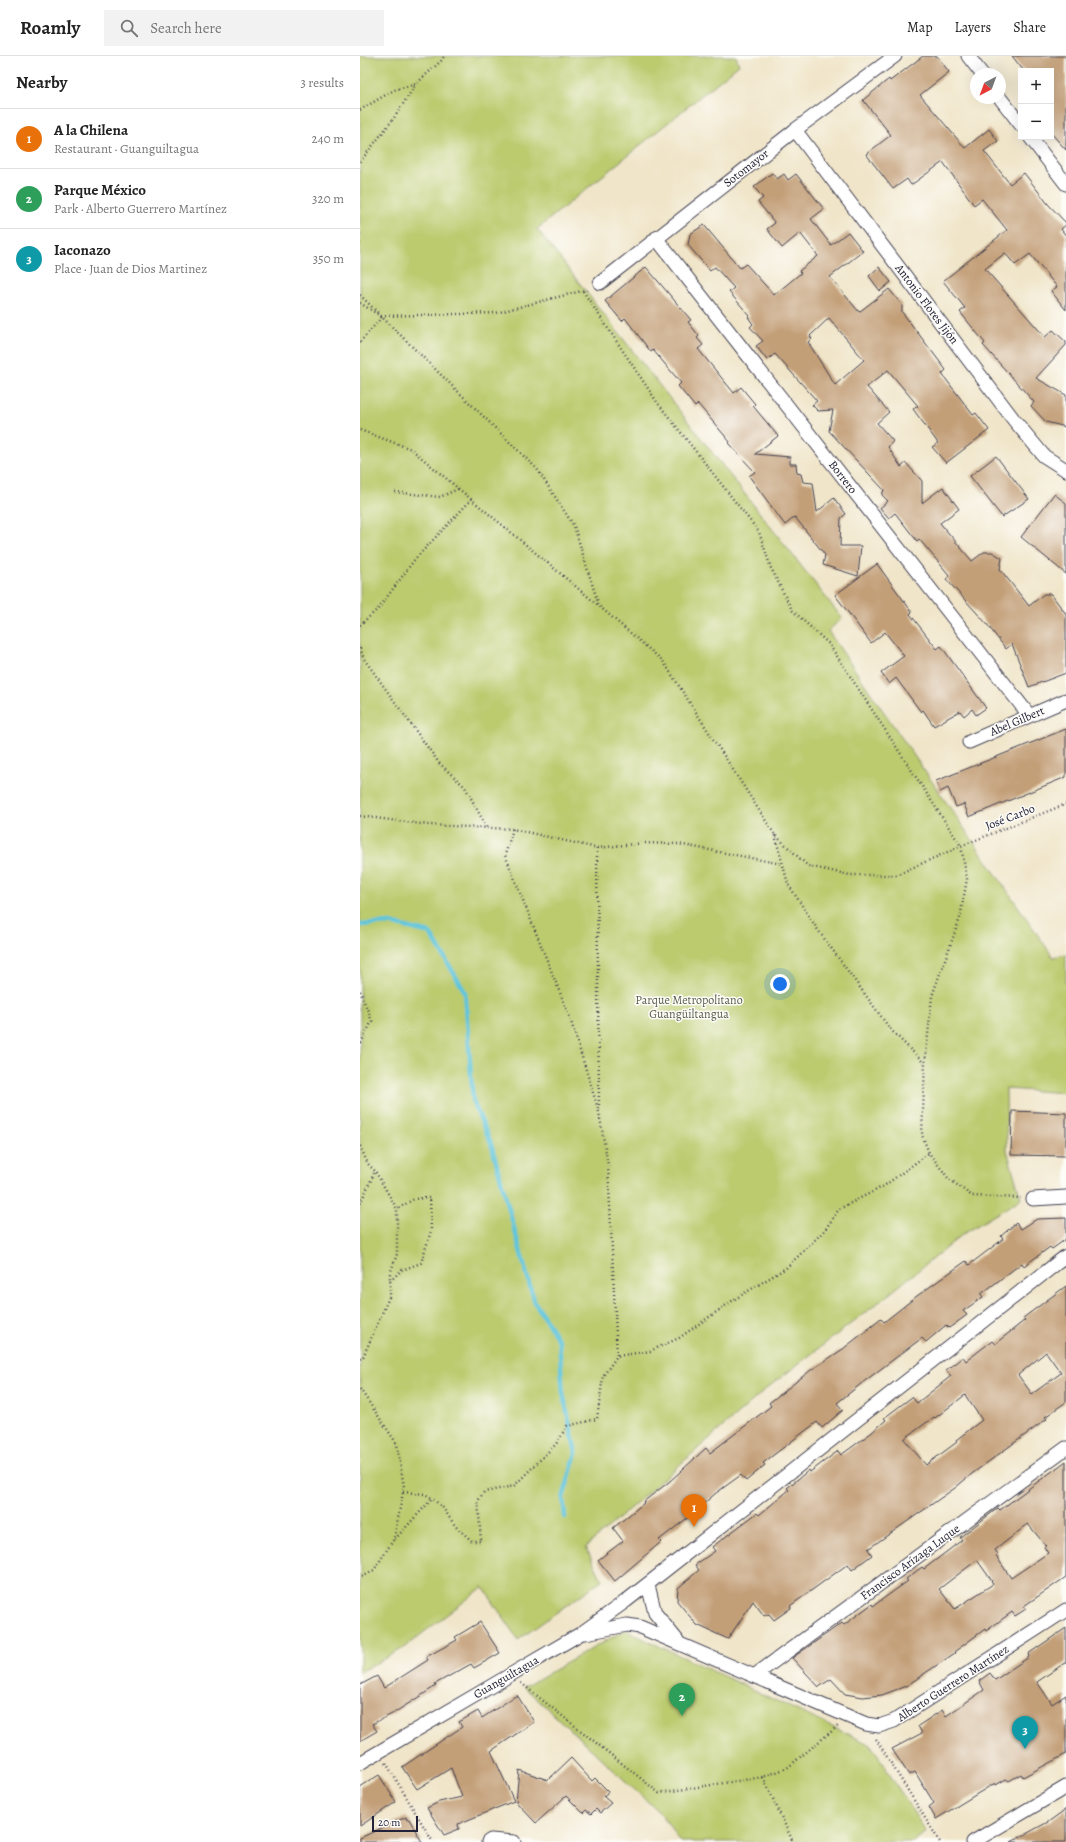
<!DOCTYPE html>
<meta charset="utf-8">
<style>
body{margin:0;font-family:Alegreya,serif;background:#f2f2f2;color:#222}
.controls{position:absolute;right:12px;top:12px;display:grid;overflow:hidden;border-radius:0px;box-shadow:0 4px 16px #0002}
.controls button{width:36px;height:36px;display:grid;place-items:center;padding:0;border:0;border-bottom:1px solid #e0e0e0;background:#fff;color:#222;font:20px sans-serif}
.compass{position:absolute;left:610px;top:12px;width:36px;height:36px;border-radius:50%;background:#fff;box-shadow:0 4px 16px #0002;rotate:221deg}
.scale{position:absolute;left:12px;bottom:10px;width:46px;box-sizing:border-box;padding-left:4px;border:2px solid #22223b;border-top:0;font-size:11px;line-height:14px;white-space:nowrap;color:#22223b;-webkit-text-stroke:3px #fdfcf7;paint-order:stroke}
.you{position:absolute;left:420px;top:928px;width:14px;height:14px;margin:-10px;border:3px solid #fff;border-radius:50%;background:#1a73e8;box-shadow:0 0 0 6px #1a73e833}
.badge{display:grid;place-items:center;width:26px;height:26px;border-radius:50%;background:#0b8043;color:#fff;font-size:13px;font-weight:700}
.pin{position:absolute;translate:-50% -33px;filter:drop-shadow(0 1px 2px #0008)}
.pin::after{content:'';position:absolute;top:21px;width:14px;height:12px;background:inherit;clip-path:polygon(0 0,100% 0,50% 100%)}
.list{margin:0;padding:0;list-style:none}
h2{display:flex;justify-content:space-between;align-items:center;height:52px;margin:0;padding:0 16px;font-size:17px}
h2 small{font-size:13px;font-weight:400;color:#767676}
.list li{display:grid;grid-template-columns:26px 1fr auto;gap:12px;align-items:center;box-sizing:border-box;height:60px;padding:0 16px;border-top:1px solid #e0e0e0}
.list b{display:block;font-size:15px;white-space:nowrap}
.list p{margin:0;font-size:13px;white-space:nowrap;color:#767676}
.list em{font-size:13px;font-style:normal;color:#767676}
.icon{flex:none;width:22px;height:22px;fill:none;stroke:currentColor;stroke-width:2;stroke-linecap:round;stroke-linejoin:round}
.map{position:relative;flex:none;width:706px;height:1786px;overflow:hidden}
header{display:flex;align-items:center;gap:24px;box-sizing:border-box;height:56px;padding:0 20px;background:#fff;border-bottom:1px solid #e0e0e0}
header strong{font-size:19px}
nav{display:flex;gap:22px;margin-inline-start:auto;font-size:14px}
.search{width:280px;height:36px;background:#f2f2f2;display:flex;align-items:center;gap:10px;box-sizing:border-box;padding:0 14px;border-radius:0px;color:#767676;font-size:15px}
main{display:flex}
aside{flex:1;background:#fff}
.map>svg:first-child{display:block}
.green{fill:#bbcb6e;stroke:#6e7654}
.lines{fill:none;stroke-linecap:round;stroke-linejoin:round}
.stream{stroke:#5fc5dc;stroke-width:4.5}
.building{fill:#c39f78;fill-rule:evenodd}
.minor-casing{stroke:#413f50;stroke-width:15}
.path{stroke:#413f50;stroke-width:2.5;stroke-dasharray:1 3;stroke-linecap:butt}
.minor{stroke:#fff;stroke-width:13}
.labels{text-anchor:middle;stroke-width:3;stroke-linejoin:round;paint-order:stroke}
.street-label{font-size:12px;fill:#22223b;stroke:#fdfcf7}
.park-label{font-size:12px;fill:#585d4d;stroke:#fdfcf7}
</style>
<header>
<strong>Roamly</strong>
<div class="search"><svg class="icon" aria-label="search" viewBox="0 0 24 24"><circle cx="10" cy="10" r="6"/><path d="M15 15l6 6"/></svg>Search here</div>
<nav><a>Map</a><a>Layers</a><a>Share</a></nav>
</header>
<main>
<aside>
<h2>Nearby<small>3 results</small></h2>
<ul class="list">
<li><span class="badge" style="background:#e8710a">1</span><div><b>A la Chilena</b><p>Restaurant · Guanguiltagua</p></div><em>240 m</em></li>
<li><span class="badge" style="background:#2e9e5b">2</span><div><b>Parque México</b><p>Park · Alberto Guerrero Martínez</p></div><em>320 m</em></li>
<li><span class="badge" style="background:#0f9aa8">3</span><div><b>Iaconazo</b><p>Place · Juan de Dios Martinez</p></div><em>350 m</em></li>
</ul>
</aside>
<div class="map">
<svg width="706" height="1786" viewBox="0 0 706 1786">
<rect width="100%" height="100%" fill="#fdfcf7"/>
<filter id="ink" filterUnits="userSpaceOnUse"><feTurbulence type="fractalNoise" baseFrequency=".025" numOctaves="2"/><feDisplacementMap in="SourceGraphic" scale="8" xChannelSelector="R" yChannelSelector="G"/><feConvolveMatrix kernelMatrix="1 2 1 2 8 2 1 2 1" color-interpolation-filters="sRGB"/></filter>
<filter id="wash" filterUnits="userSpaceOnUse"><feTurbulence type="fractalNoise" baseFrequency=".012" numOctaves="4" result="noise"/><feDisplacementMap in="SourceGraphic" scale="16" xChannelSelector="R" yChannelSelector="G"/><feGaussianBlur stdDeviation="0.9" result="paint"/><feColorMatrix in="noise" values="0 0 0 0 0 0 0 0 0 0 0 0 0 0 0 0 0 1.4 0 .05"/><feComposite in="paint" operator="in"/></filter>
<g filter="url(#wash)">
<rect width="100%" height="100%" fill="#f0e5c9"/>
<g class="green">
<path d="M0 0H376L379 9 177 173 482 562 468 575 693 901 706 898V1037L646 1033 647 1094 661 1143 603 1178 528 1239 406 1333 226 1491 242 1524 158 1584 123 1531 42 1593 0 1616Z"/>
<path d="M265 1574 511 1689 566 1776 553 1786H320L303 1760 164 1631Z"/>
</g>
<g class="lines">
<path class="stream" d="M0 869 30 867 70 877 105 936 113 1046 131 1087 174 1245 199 1285 203 1337 216 1397 203 1442 205 1461"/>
</g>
<g id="blocks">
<g class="building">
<path d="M563 0H577L589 16 560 39 605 92 629 73 638 85 624 95 650 128 664 117 688 148 706 167V169L701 173 706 180V254L691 235 697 231 670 198 655 209 645 197 625 213 685 281 693 274 706 286V289L676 322 706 339V371L686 366 671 350 674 346 623 289 625 287 600 256 605 252 583 225 647 174 622 143 614 149 583 106 551 129 547 123 533 133 506 98 531 79 503 44 529 23 530 25Z"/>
<path d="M652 0H706V94L691 77V15H664Z"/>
<path d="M412 117 417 123 424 118 428 124 436 118 464 153 451 163 471 189 488 176 503 195 470 221 499 256 529 233 542 249V256L586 314 582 318 613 359 616 357 629 374 586 407 572 391 578 387 553 353 558 350 528 314 507 331 529 356 517 367 533 385 528 391 541 411 546 407 562 425V447L583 431 599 453 580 467 612 505 624 496H632L642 502 640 513 669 550 684 538H691L706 558V617L669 631 652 588 646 593 626 567 586 523 590 520 559 483 557 485 535 457 529 462 520 452 528 445 522 439 524 434 469 375 473 354 458 355 452 349 457 345 415 298 407 304 396 290 403 285 390 271 393 268 388 261 390 260 369 236 374 232 355 211 350 215 328 189 330 178 344 169 380 212 386 208 414 239 441 217 439 215 458 200 440 177 422 192 407 173 415 167 398 146 403 142 394 131ZM469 262 504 304 475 329 448 286 452 283 450 280Z"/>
<path d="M286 211 331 264 328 266 339 280 337 282 343 289 338 293 374 337 381 331 395 348 393 350 418 380 395 398 430 401V408H436L437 417 441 418 443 426 453 427 457 456 474 442 486 458 481 462 480 490H501L498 520 463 509 465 499 435 461 425 469 389 420 395 416 368 387 370 386 338 348 335 351 318 330 321 327 293 294 291 296 265 262 262 265 245 245Z"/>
<path d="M519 211 531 226 520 235 509 220Z"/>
<path d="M636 400 669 443 642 461 610 420Z"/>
<path d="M694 438 706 447V518L661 481Z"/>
<path d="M517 508 552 556 550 558 577 593 581 590 626 652 616 659 612 653 604 660 600 655 574 670 563 654 561 656 536 622 529 628 521 617 544 600 525 576 511 587 475 539Z"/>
<path d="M706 673V721L609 761 604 748 596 751 588 732 580 736 576 725Z"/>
<path d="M652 1055 706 1057V1100L651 1099Z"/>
<path d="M706 1162V1183L692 1193 690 1191 664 1210 662 1207 621 1238 623 1241 603 1255 607 1259 589 1272 586 1269 566 1286 562 1282 502 1327 477 1347 483 1354 462 1372 457 1366 403 1407 405 1409 386 1425 381 1419 356 1437 326 1463 299 1484 301 1486 255 1525 238 1504 263 1485 253 1472 284 1447 283 1446 309 1426 346 1392 350 1397 411 1350 409 1347 451 1314 483 1293 521 1263 524 1266 557 1240 606 1205 609 1209 643 1183 641 1180 656 1167 661 1173 677 1163Z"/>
<path d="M706 1230V1346L685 1361 687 1363 613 1417 595 1432 508 1493 512 1499 492 1514 488 1508 430 1550 431 1552 414 1564 409 1558 404 1560 393 1545 368 1583 337 1569 317 1545 318 1532 339 1514 335 1509 355 1495 352 1491 397 1457 399 1459 429 1434 427 1432 449 1414 450 1416 478 1395 481 1399 511 1377 526 1364 524 1362 552 1341 557 1347 591 1320 586 1314 603 1301 606 1305 632 1285 635 1288 665 1264 663 1262ZM686 1296 701 1317 672 1338 658 1319ZM605 1339 622 1364 596 1384 597 1386 566 1409 544 1383 574 1361 575 1362Z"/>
<path d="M706 1405V1521L664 1550 666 1553 655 1560 652 1556 626 1575 625 1573 594 1596 595 1597 546 1630 522 1639 503 1641 485 1638 471 1623 459 1631 432 1602 482 1567 484 1569 512 1548 513 1550 548 1525 546 1523 562 1511 564 1513 602 1484 600 1481 625 1462 638 1452 640 1454ZM668 1468 686 1490 684 1491 688 1497 651 1522 636 1500 638 1498 635 1494ZM617 1504 632 1525 631 1526 633 1528 595 1553 579 1533Z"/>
<path d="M120 1566 140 1597 114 1612 111 1608 75 1628 76 1630 32 1658 12 1668 17 1675 0 1685V1629L17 1620 24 1632 68 1604 66 1601 97 1584 95 1581Z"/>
<path d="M706 1572V1606L677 1626 692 1648 706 1639V1698L663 1721 661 1718 649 1725 646 1723 636 1729 635 1727 576 1763 569 1751 574 1747 555 1716 549 1719 532 1693 562 1677 558 1670 582 1654 586 1660 624 1634 619 1625 630 1617 635 1624 669 1601 668 1598Z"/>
<path d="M157 1639 174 1666 131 1695 154 1745 98 1768 99 1773 84 1779 67 1752 79 1746 102 1741 91 1712 57 1733 42 1711 102 1671 99 1666 118 1655 122 1662Z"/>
<path d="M211 1702 232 1725 235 1722 248 1735 244 1741 251 1747 240 1757 236 1753 231 1758 226 1754 223 1757 206 1740 176 1767 156 1746 159 1714 188 1724Z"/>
<path d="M19 1719 36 1746 0 1770V1731Z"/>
<path d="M706 1753V1786H651L688 1766Z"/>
<path d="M46 1761 47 1764 49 1763 62 1786H0V1782Z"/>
</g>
</g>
</g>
<g filter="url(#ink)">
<use href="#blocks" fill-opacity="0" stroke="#413f50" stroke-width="1"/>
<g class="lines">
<defs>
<g id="minor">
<path d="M608 0 622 18"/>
<path d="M640 42 661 69"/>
<path d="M435 74 654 364 684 400 706 414"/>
<path d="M670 81 706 128"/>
<path d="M296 182 669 659"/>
<path d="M240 227 435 74 535 0"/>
<path d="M609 686 706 644"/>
<path d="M673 1143 706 1141"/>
<path d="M288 1529 295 1557 317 1584"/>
<path d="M225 1577 267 1569 280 1571 506 1668 519 1670 534 1665 706 1554"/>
<path d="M394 1620 706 1392"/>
<path d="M0 1707 220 1578 266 1545 706 1200"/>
<path d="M128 1786 131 1784 154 1786"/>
<path d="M613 1786 706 1731"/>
</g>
</defs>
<use href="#minor" class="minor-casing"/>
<g class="path">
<path d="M0 54 34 34 56 28 82 4 84 0"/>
<path d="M0 106 34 62 56 28"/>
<path d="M223 235 297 346 399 476 411 512 432 554 469 588 601 790 607 823 600 862 572 940 565 1008 562 1079 569 1097 588 1122 612 1140 661 1142"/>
<path d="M0 239 18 257"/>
<path d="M0 247 22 261 177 413 214 470 239 550 303 605 415 779 448 810 490 819H536L601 790 706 748"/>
<path d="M21 260 136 257 229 233"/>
<path d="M0 286 22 261"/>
<path d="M0 374 51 393 238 549"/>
<path d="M35 436 80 441 98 433"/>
<path d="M0 569 19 552 55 503 111 444"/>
<path d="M0 592 4 603 79 707 105 731 127 772"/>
<path d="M0 760 69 769 153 773 237 792 284 787 318 788 422 808"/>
<path d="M153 773 145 799 210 962 239 1056 248 1109 257 1300"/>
<path d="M415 779 428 828 458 874 531 974 564 1007"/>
<path d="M237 792 239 1053"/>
<path d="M0 935 12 965 0 989"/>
<path d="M0 1090 8 1108 15 1115 0 1148"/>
<path d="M30 1225 42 1214 61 1207 71 1175 70 1142 54 1143 37 1153"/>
<path d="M0 1303 3 1301 30 1239V1218L37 1198V1153L15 1115"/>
<path d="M0 1333 37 1388 44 1431 34 1483 14 1514 0 1521"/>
<path d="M43 1436 65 1438 73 1443 83 1452 96 1471 112 1485H121L118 1445 124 1436 154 1430 196 1388 207 1370 237 1363 243 1320 257 1300 290 1295 319 1282 375 1243 426 1212 465 1174 479 1153 524 1130 569 1097"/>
<path d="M35 1483 72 1443"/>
<path d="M161 1627 299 1737 403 1721 427 1712 478 1670"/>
<path d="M516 1683 580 1786"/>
<path d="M26 1707 73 1786"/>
<path d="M403 1721 433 1786"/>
</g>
<use href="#minor" class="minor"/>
</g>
</g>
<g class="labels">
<g class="street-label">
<text transform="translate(386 112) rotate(-38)" y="4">Sotomayor</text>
<text transform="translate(567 248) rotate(53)" y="4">Antonio Flores Jijón</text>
<text transform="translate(483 421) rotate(52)" y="4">Borrero</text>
<text transform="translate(657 665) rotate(-23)" y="4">Abel Gilbert</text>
<text transform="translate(650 761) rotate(-21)" y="4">José Carbo</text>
<text transform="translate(550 1506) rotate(-36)" y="4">Francisco Arízaga Luque</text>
<text transform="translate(146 1621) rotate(-30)" y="4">Guanguiltagua</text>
<text transform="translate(593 1627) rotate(-33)" y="4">Alberto Guerrero Martínez</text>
</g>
<g class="park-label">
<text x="329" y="948">Parque Metropolitano<tspan x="329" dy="14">Guangüiltangua</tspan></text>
</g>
</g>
</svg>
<div class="controls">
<button>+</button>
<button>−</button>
</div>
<svg class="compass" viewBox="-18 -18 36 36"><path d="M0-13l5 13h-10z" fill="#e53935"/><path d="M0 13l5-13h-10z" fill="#767676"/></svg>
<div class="scale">20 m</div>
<div class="you"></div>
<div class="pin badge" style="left:334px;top:1471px;background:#e8710a">1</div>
<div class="pin badge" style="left:322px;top:1660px;background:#2e9e5b">2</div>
<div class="pin badge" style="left:665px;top:1693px;background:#0f9aa8">3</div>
</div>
</main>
